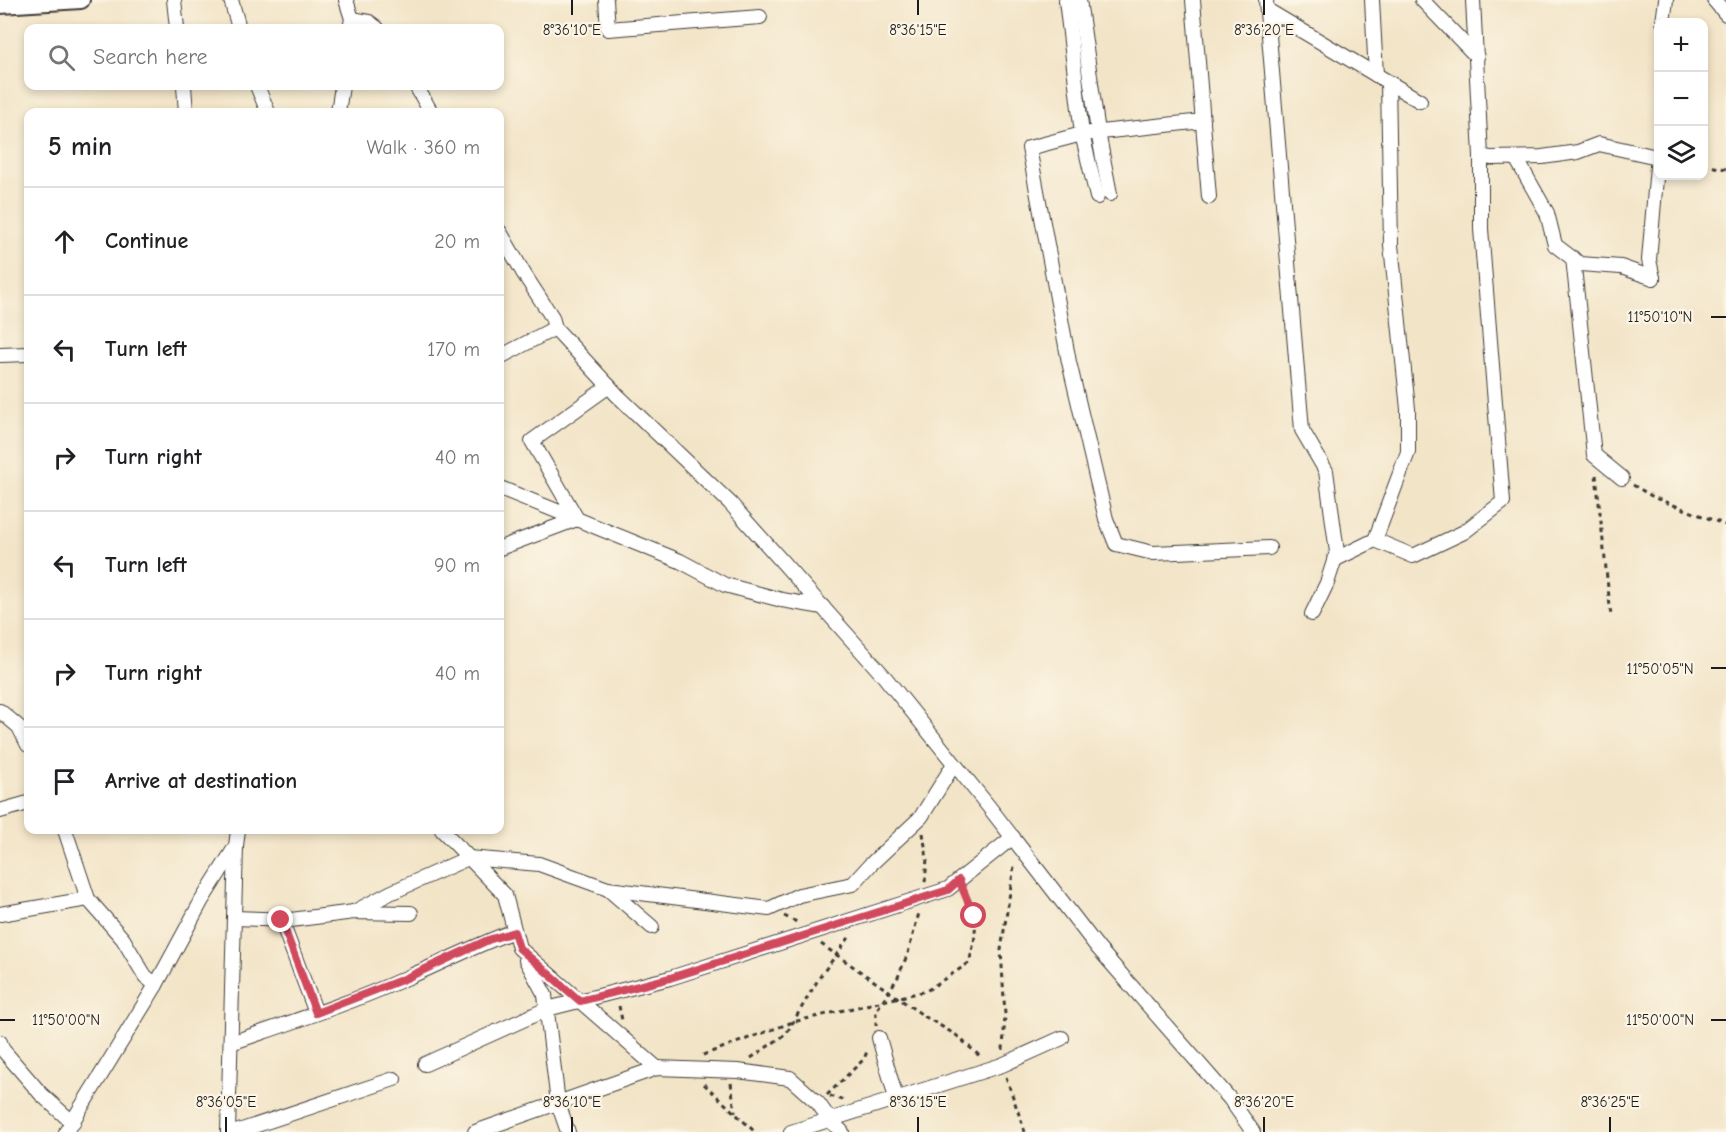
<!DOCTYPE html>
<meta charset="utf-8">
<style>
body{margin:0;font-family:"Comic Neue",sans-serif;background:#f6f6f6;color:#202124}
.controls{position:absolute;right:18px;top:18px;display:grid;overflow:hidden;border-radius:12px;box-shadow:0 3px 9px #0003}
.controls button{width:54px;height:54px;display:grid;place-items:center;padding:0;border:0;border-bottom:2px solid #e0e0e0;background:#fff;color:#202124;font:30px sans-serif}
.stop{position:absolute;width:18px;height:18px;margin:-14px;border:4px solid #d1495b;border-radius:50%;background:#fff}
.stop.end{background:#d1495b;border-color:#fff;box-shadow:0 2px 6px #0008}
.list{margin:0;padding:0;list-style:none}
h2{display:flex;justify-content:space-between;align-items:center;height:78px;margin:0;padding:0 24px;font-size:26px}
h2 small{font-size:20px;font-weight:400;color:#757577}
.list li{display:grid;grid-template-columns:39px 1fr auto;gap:18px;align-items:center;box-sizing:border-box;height:108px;padding:0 24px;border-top:2px solid #e0e0e0}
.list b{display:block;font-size:22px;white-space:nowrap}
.list em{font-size:20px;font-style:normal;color:#757577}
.icon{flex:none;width:33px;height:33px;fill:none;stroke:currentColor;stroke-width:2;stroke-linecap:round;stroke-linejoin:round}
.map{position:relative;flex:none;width:1726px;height:1132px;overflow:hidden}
.search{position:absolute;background:#fff;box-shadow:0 3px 9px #0003;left:24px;top:24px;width:480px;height:66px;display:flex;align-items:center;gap:15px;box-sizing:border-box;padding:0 21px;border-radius:12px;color:#757577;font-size:22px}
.panel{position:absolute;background:#fff;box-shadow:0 3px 9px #0003;left:24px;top:108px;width:480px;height:726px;border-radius:12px}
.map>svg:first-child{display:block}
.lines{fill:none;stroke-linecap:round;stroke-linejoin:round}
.minor-casing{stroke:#3c3a36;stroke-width:16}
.tertiary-casing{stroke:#3c3a36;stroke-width:20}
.path{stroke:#3c3a36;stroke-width:3;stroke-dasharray:4.5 4.5;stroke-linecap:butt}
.minor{stroke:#fff;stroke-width:14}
.tertiary{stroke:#fff;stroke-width:16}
.route{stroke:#d1495b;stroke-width:8}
.ticks{fill:none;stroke:#1c1c1c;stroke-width:2}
.ticks-label{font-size:15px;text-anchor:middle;fill:#1c1c1c;stroke:#fcf5e5;stroke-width:4.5;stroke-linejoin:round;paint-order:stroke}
</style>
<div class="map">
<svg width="1726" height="1132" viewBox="0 0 1726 1132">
<rect width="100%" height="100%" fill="#fcf5e5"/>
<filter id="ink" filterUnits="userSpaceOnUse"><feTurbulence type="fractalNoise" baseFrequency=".0167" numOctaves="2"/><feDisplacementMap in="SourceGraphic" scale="12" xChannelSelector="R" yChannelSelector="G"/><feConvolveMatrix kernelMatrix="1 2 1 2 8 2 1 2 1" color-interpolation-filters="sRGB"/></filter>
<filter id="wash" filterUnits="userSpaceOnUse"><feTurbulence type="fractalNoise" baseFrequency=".008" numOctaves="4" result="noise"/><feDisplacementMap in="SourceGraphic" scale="24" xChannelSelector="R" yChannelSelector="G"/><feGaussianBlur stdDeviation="1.35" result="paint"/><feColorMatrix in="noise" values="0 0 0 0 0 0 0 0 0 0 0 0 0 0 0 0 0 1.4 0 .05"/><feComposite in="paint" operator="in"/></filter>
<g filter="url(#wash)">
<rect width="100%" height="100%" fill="#f2e4c7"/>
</g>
<g filter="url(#ink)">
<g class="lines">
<defs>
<g id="minor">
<path d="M174 0 177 28"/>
<path d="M231 0 239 28"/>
<path d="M346 0 352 19 350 28"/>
<path d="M606 0 608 29 760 17"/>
<path d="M1066 0 1082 134 1029 148 1069 362 1106 519 1116 544 1153 553 1269 548"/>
<path d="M1079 0 1098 132 1110 194"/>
<path d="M1193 0 1209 197"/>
<path d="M1266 0 1302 430 1326 471 1337 552 1327 583 1312 614"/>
<path d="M1372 0 1376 75"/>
<path d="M1422 0 1477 57"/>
<path d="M1473 0 1481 156 1491 158 1542 157 1578 152 1599 144 1657 157"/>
<path d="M1714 0 1726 14"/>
<path d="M1267 10 1420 101"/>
<path d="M352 19 369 22 377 28"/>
<path d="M1663 22 1666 0"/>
<path d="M184 86 186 112"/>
<path d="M257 86 268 112"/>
<path d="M416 86 431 112"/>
<path d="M338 112 342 86"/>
<path d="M1516 158 1547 213 1555 245 1580 264 1621 267 1653 278"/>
<path d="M1097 197 1082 134 1203 121"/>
<path d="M500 232 524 274 552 317 555 328 617 395 730 503 883 675 989 807 1098 948 1230 1099 1253 1132"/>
<path d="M1573 258 1594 455 1622 478"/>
<path d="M1653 278 1649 260 1658 155"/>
<path d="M0 355 28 354"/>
<path d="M500 357 555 328"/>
<path d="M500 488 680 561 725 585 782 600 823 607"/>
<path d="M1375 540 1408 452V409L1391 245 1388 82"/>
<path d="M500 548 577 519 532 441 609 386"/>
<path d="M1334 560 1375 540 1413 556 1464 532 1503 502 1481 229V156"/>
<path d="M0 711 19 727 28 745"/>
<path d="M0 811 28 803"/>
<path d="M65 830 88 899 123 939 145 976 156 985"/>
<path d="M442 830 505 895 519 948 657 1068"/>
<path d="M608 889 652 927"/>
<path d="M354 912 390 893 468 858 539 864 608 889 769 909 799 895 853 884 870 865 921 817 954 764"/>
<path d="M0 914 88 899"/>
<path d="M234 918 291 920 354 912 411 913"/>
<path d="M281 920 316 1013"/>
<path d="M526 960 545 995 558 1103 568 1132"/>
<path d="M879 1038 896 1098"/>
<path d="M0 1042 3 1050 41 1094 73 1123"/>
<path d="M231 1043C289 1023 348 1004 404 979 441 963 476 945 514 931"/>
<path d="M425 1064 547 1009 670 978 948 889 1013 837"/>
<path d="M66 1132 156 985 202 900 236 846"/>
<path d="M228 1132 236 846 238 830"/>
<path d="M236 1132 394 1079"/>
<path d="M475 1132 657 1068 738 1071 790 1078 818 1103 830 1120 842 1132"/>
<path d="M791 1132 1002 1065 1062 1038"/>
</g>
<path id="tertiary" d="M0 5 81 0"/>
</defs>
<use href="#minor" class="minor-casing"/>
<use href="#tertiary" class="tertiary-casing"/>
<g class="path">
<path d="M1704 165 1726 169"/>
<path d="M1596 475 1611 616"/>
<path d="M1633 485 1655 498 1726 525"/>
<path d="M923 833 927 859 925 883"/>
<path d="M784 916 797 922"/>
<path d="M821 944 924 1016 956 1035 982 1058"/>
<path d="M619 1006 622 1020"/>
<path d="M876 1026V1011L898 977 908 953 919 913"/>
<path d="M1003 1050 1005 1015 1001 950 1014 866 1016 864"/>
<path d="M703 1055 793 1022 926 991 969 963C978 928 978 926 964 894"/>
<path d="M751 1058 786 1034 819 978 851 935"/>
<path d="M1006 1077 1025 1132"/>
<path d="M731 1083 735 1112"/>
<path d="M704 1084 755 1132"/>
<path d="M827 1095 864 1059 868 1049"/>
<path d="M830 1096 843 1100"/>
</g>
<use href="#minor" class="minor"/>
<use href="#tertiary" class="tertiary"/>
</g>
</g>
<g class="lines" filter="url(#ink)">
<path class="route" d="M281 920 316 1013 404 979 488 940 514 932 519 948 580 1001 670 978 948 890 959 880 974 916"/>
</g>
<path class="ticks" d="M572 0V15M918 0V15M1264 0V15M1711 317H1726M1711 668H1726M0 1020H15M1711 1020H1726M226 1117V1132M572 1117V1132M918 1117V1132M1264 1117V1132M1610 1117V1132"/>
<g class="ticks-label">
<text x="572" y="35">8°36'10"E</text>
<text x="918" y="35">8°36'15"E</text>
<text x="1264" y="35">8°36'20"E</text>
<text x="1660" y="322">11°50'10"N</text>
<text x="1660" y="674">11°50'05"N</text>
<text x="66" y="1025">11°50'00"N</text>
<text x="1660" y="1025">11°50'00"N</text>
<text x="226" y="1107">8°36'05"E</text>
<text x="572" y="1107">8°36'10"E</text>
<text x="918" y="1107">8°36'15"E</text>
<text x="1264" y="1107">8°36'20"E</text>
<text x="1610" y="1107">8°36'25"E</text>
</g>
</svg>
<div class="controls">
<button>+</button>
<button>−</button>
<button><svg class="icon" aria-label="layers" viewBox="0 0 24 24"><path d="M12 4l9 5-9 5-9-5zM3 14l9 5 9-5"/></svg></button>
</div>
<div class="stop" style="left:974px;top:916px"></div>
<div class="stop end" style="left:281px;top:920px"></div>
<div class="search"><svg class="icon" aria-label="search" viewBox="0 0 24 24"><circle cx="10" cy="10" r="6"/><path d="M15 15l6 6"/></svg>Search here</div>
<section class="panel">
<h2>5 min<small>Walk · 360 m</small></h2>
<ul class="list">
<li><svg class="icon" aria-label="ahead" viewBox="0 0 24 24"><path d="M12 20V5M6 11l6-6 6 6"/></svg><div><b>Continue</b></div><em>20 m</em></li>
<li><svg class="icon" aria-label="left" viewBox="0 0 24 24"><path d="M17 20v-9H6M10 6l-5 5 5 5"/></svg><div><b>Turn left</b></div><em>170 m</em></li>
<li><svg class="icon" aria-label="right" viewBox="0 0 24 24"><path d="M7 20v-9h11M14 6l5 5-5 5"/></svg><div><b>Turn right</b></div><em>40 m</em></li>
<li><svg class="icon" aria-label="left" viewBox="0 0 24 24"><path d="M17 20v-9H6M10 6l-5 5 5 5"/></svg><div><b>Turn left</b></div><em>90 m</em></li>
<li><svg class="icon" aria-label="right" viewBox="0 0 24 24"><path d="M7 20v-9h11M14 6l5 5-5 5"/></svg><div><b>Turn right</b></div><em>40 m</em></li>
<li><svg class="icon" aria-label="arrive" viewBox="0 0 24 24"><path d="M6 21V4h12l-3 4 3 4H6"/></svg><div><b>Arrive at destination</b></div></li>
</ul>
</section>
</div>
